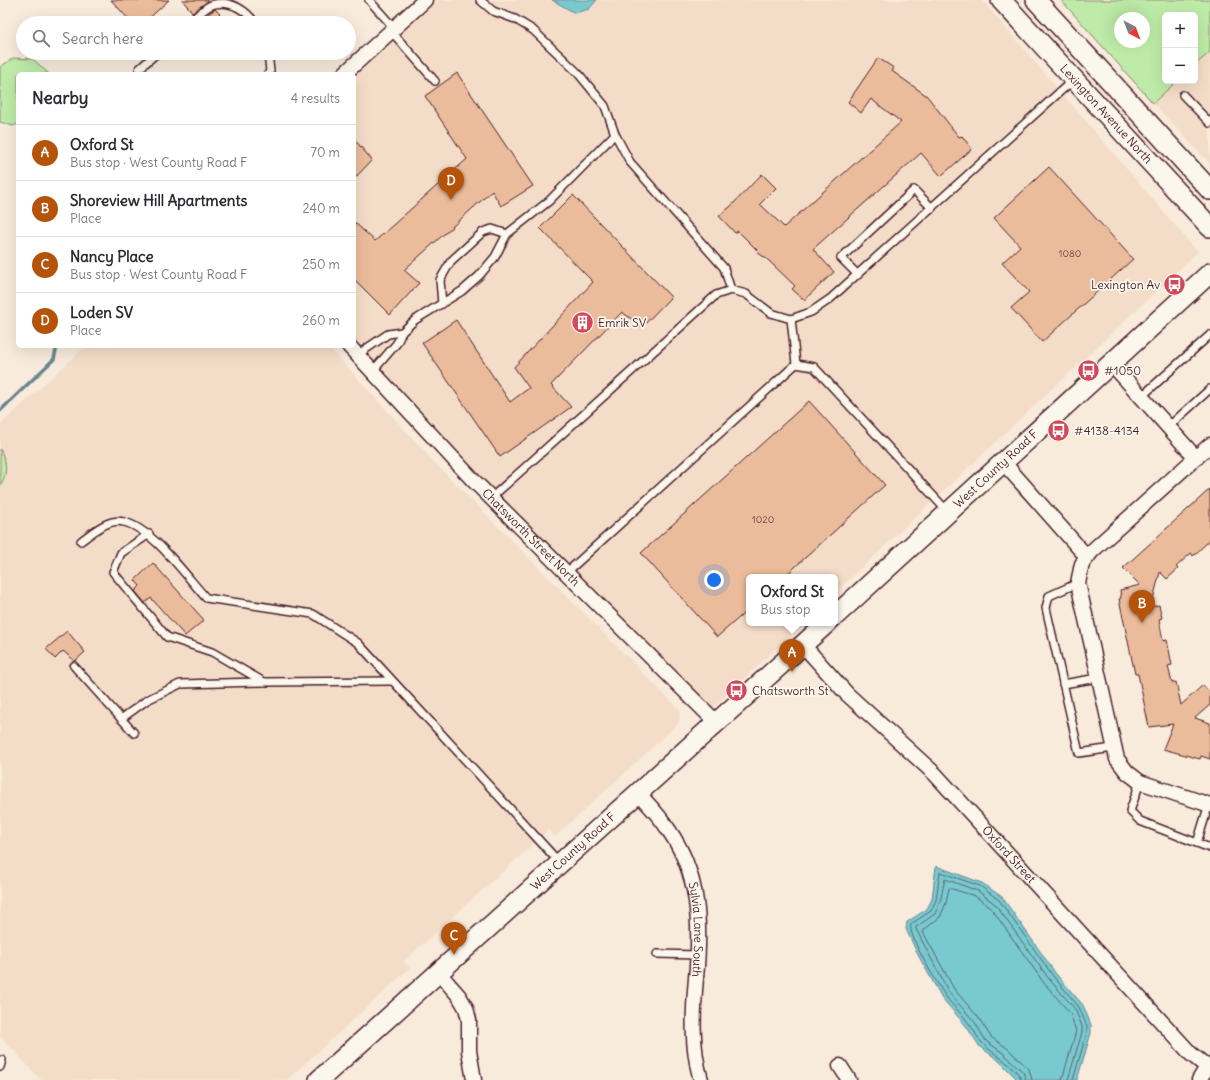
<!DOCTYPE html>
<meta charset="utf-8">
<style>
body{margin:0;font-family:Delius,sans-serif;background:#f2f2f3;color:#2b2b33}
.controls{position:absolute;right:12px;top:12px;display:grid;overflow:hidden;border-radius:6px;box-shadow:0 4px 16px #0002}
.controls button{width:36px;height:36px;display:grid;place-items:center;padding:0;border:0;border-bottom:1px solid #e1e1e2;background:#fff;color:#2b2b33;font:20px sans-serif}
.compass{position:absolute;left:1114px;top:12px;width:36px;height:36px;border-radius:50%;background:#fff;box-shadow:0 4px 16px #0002;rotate:138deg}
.you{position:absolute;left:714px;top:580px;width:14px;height:14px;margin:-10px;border:3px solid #fff;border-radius:50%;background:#1a73e8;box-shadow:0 0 0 6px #1a73e833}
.badge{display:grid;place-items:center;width:26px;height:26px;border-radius:50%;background:#b45309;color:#fff;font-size:13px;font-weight:700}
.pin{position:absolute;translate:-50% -33px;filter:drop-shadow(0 1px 2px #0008)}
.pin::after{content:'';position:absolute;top:21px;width:14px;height:12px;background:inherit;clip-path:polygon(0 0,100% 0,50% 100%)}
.popup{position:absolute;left:746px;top:574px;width:92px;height:52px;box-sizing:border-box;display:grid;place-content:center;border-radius:6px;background:#fff;filter:drop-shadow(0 1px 3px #0005);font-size:13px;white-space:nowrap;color:#7c7c81}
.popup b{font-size:15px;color:#2b2b33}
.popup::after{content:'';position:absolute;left:50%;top:100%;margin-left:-8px;border:8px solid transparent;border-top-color:#fff}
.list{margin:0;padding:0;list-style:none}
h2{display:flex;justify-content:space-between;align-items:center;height:52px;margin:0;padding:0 16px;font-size:17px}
h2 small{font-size:13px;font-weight:400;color:#7c7c81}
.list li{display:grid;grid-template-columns:26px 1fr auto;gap:12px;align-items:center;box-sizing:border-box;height:56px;padding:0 16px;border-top:1px solid #e1e1e2}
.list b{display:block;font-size:15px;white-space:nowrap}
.list p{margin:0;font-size:13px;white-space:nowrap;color:#7c7c81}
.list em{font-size:13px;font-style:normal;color:#7c7c81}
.icon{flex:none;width:22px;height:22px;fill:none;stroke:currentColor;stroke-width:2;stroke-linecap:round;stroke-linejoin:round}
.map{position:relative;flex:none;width:1210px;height:1080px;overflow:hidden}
.search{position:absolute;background:#fff;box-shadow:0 4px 16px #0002;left:16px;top:16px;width:340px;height:44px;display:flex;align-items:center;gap:10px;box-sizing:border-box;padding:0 14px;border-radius:22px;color:#7c7c81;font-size:15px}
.panel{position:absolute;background:#fff;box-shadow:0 4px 16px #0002;left:16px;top:72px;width:340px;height:276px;border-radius:6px}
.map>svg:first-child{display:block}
.built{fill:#f4ddc8}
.green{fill:#beeba8;stroke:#84856a;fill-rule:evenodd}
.water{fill:#78c9d0;stroke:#66858e}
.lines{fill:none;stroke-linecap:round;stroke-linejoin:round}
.shore{stroke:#5c636d;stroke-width:1}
.stream{stroke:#66858e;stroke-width:3.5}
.building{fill:#ebbc9b;stroke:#4a1f2b}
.lane-casing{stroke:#4a1f2b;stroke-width:10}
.street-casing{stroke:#4a1f2b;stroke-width:17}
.secondary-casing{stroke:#4a1f2b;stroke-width:22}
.lane{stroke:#fbf7ec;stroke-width:7}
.street{stroke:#fbf7ec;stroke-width:14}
.secondary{stroke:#fbf7ec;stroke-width:19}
.labels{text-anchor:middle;stroke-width:3.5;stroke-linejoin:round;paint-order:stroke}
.number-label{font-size:10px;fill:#724647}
.street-label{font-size:12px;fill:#4a1f2b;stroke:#fbf7ec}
.poi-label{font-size:12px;fill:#4a1f2b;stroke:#fbf7ec;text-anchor:start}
</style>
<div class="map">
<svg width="1210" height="1080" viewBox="0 0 1210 1080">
<rect width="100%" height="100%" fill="#f8ebdc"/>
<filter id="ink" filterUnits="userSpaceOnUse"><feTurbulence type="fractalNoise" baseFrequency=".025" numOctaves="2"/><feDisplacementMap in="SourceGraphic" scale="8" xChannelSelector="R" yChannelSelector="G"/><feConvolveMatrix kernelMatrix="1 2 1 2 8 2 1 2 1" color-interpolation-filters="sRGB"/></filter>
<g filter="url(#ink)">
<g class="built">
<path d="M437 0H982L1198 252 835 593V577H749V623H803L712 709 448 443 354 340V75Z"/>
<path d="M1210 52V164L1153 103 1177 81H1195V65Z"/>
<path d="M86 346H328L439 467 680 710 679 723 555 837 548 830 538 840 404 961 410 968 287 1080H41L0 1036V425Z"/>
</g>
<g class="green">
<path d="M1061 0H1210V52L1195 65V15H1165V81H1177L1153 103ZM1120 18H1144V42H1120Z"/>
<path d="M13 58 33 59 49 74H18V124L13 126 0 122V67Z"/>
<path d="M0 449C7 462 8 473 0 486Z"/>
</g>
<g class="water">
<path d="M552 0H597L589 9 575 13Z"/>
<path d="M936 866 982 883 1002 897 1056 974 1083 1005 1091 1025V1033L1077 1080H1018L997 1059 980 1047 966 1026 942 998 918 955 906 929 907 922 927 909 932 899Z"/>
</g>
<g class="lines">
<g class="shore">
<path d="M1021 1080C1020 1069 992 1053 984 1045 978 1040 975 1031 970 1025 963 1014 952 1006 945 995 937 983 907 935 911 924L931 911 936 900 940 872 980 886 999 900 1053 976 1079 1007 1087 1026V1032L1073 1080"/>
<path d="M1026 1080 1023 1072 1003 1053 986 1041 974 1021 949 993 916 929V927L935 914 940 902 945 879 978 891 995 904 1049 979 1075 1009 1082 1026V1032L1068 1080"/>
<path d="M1032 1080 1029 1069 1007 1048 991 1037 978 1017 954 989 923 932 924 930 940 917 946 903 949 888 975 896 991 908 1044 983 1070 1013 1076 1031 1062 1080"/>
</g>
<path class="stream" d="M0 411 54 359 57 346"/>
</g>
<g class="building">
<path d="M111 0H169L144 23H132Z"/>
<path d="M182 0H207L208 1 193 13Z"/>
<path d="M215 9 220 14 210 23H202L200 20Z"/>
<path d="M878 58 894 68 892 71 927 96 959 137 962 136 972 149 941 176 921 153 813 249 834 272 804 300 792 289 795 286 768 260 757 252 758 251 738 231 735 233 719 216 730 207 762 174 776 188 760 204 784 227 901 122 871 99 861 113 848 102Z"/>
<path d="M457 73 533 186 501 206 492 191 404 270 419 283 390 315 354 279V222L375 241 467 159 425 96Z"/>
<path d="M354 139 372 160 354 179Z"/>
<path d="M1049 167 1133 259 1042 342 1011 308 1029 292 1002 263 1020 246 994 218Z"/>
<path d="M573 195 671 297 642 327 622 312 551 385 571 407 500 457 422 343 456 320 510 402 529 388 514 367 593 282 540 228Z"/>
<path d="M809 401 885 485 784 577H749V609L717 637 641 553Z"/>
<path d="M1210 489V540L1193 556 1191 553 1176 567 1178 569 1167 579 1160 572 1151 607 1159 605 1162 618 1159 619 1163 641 1167 640 1172 665 1168 666 1172 683 1176 682 1181 705 1203 685 1210 693V705L1195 718 1210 723V759L1201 756 1200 759 1163 749 1173 724 1149 727 1138 674H1135L1119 599 1121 598 1120 590 1140 585 1123 568Z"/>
<path d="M153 563 204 620 185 636 151 598 145 603 135 591 140 586 135 580Z"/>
<path d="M67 631 85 652 75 661 63 651 55 659 46 649Z"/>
</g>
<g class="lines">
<defs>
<g id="lane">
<path d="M369 0 394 28"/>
<path d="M480 0 493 11 515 19 533 30 578 73 605 106 615 134 630 162 724 268 731 290 746 294 771 313 791 319 796 364 566 573"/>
<path d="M189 23C196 17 205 6 215 4 231 0 247 11 255 23"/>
<path d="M391 31 435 81"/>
<path d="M268 53 270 71 268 74"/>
<path d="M139 69 157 53"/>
<path d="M1183 95 1210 123"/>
<path d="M858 275 841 258 914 190 932 208"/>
<path d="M442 304 440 280 451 261 483 232 492 229 507 234"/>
<path d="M791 319 811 312 830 299 1073 80"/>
<path d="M357 355 388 334 402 332"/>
<path d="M796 364 814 367 948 512"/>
<path d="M372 372 397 343 402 332 415 320 462 291 479 276 495 257 507 234 549 201 615 134"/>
<path d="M1141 397 1210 335"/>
<path d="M1168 427 1210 389"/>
<path d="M491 498 716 295 731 290"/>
<path d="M149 534 121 553 113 572 167 637 212 652 264 682 392 681"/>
<path d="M81 541C92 533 108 518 124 522 153 529 186 576 206 598L313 614 358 643 559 862"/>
<path d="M1078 583 1049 596 1046 608 1079 753 1113 748"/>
<path d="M74 666 134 733"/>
<path d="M1063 684 1098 678"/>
<path d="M121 719 147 700 180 684 264 682"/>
<path d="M1140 782 1130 811 1140 821 1210 848"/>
<path d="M1197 843 1209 804"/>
<path d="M657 954 698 955"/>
<path d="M0 1067 2 1060"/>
</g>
<g id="street">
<path d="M344 74 425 0"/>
<path id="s1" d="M349 346 473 480 717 723"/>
<path d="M1112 364 1196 458"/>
<path d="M1210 445 1092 551 1082 564 1078 583 1117 759 1127 772 1140 782 1210 805"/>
<path d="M1003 462 1087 557"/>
<path id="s2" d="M803 645 847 694 935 774 1191 1054 1210 1069"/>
<path id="s3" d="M639 794C649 805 660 816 668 829 700 874 701 925 696 978 693 1013 691 1046 701 1080"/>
<path d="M438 972 459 996 466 1008 469 1020V1051L474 1080"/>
<path d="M840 1066 849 1080"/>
<path d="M1199 1080 1207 1067"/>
</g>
<g id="secondary">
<path id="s4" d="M1001 0 1210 227"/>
<path d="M1036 0 1210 190"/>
<path id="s5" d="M835 616 1210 273"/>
<path id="s6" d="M319 1080 827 623"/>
</g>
</defs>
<use href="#lane" class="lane-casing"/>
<use href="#street" class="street-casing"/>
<use href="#secondary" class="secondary-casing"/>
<use href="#lane" class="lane"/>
<use href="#street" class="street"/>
<use href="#secondary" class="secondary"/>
</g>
</g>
<defs>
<symbol id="bus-disc" viewBox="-11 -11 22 22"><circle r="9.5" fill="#d1495b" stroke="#fbf7ec"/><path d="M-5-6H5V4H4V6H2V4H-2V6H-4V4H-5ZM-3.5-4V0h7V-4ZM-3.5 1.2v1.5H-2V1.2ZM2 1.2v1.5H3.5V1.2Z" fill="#fff"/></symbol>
<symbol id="building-disc" viewBox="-11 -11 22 22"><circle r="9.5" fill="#d1495b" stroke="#fbf7ec"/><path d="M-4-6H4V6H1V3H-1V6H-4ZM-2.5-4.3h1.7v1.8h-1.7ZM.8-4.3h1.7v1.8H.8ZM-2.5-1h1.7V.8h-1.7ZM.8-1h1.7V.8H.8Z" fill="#fff"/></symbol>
</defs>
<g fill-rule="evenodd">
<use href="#bus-disc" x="1162" y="272" width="25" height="25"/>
<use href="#building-disc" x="570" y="310" width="25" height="25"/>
<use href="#bus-disc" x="1076" y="358" width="25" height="25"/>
<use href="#bus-disc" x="1046" y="418" width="25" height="25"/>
<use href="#bus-disc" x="724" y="678" width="25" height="25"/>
</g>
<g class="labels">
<g class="number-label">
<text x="1070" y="257">1080</text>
<text x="763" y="523">1020</text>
</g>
<g class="street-label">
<text dy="4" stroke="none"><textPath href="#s4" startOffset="155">Lexington Avenue North</textPath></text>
<text dy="4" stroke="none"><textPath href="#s5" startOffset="218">West County Road F</textPath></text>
<text dy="4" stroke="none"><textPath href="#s1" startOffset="264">Chatsworth Street North</textPath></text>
<text dy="4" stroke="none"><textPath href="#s6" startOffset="342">West County Road F</textPath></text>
<text dy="4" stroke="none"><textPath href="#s2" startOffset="294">Oxford Street</textPath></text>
<text dy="4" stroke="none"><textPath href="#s3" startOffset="152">Sylvia Lane South</textPath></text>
</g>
<g class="poi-label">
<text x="1160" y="289" text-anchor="end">Lexington Av</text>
<text x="598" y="327">Emrik SV</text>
<text x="1104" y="375">#1050</text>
<text x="1074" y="435">#4138-4134</text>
<text x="752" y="695">Chatsworth St</text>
</g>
</g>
</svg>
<div class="controls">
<button>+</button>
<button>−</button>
</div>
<svg class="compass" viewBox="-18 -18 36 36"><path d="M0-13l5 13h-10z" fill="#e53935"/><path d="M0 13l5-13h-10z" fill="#7c7c81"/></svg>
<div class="you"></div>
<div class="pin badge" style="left:792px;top:672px">A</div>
<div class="popup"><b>Oxford St</b>Bus stop</div>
<div class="pin badge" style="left:1142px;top:623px">B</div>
<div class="pin badge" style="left:454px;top:955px">C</div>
<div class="pin badge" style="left:451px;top:200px">D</div>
<div class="search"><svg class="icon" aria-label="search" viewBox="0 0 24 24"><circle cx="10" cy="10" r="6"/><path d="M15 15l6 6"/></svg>Search here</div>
<section class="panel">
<h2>Nearby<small>4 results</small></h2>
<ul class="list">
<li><span class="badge">A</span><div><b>Oxford St</b><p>Bus stop · West County Road F</p></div><em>70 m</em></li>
<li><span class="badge">B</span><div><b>Shoreview Hill Apartments</b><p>Place</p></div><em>240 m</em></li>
<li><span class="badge">C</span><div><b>Nancy Place</b><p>Bus stop · West County Road F</p></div><em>250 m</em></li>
<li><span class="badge">D</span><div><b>Loden SV</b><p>Place</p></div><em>260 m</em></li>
</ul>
</section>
</div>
